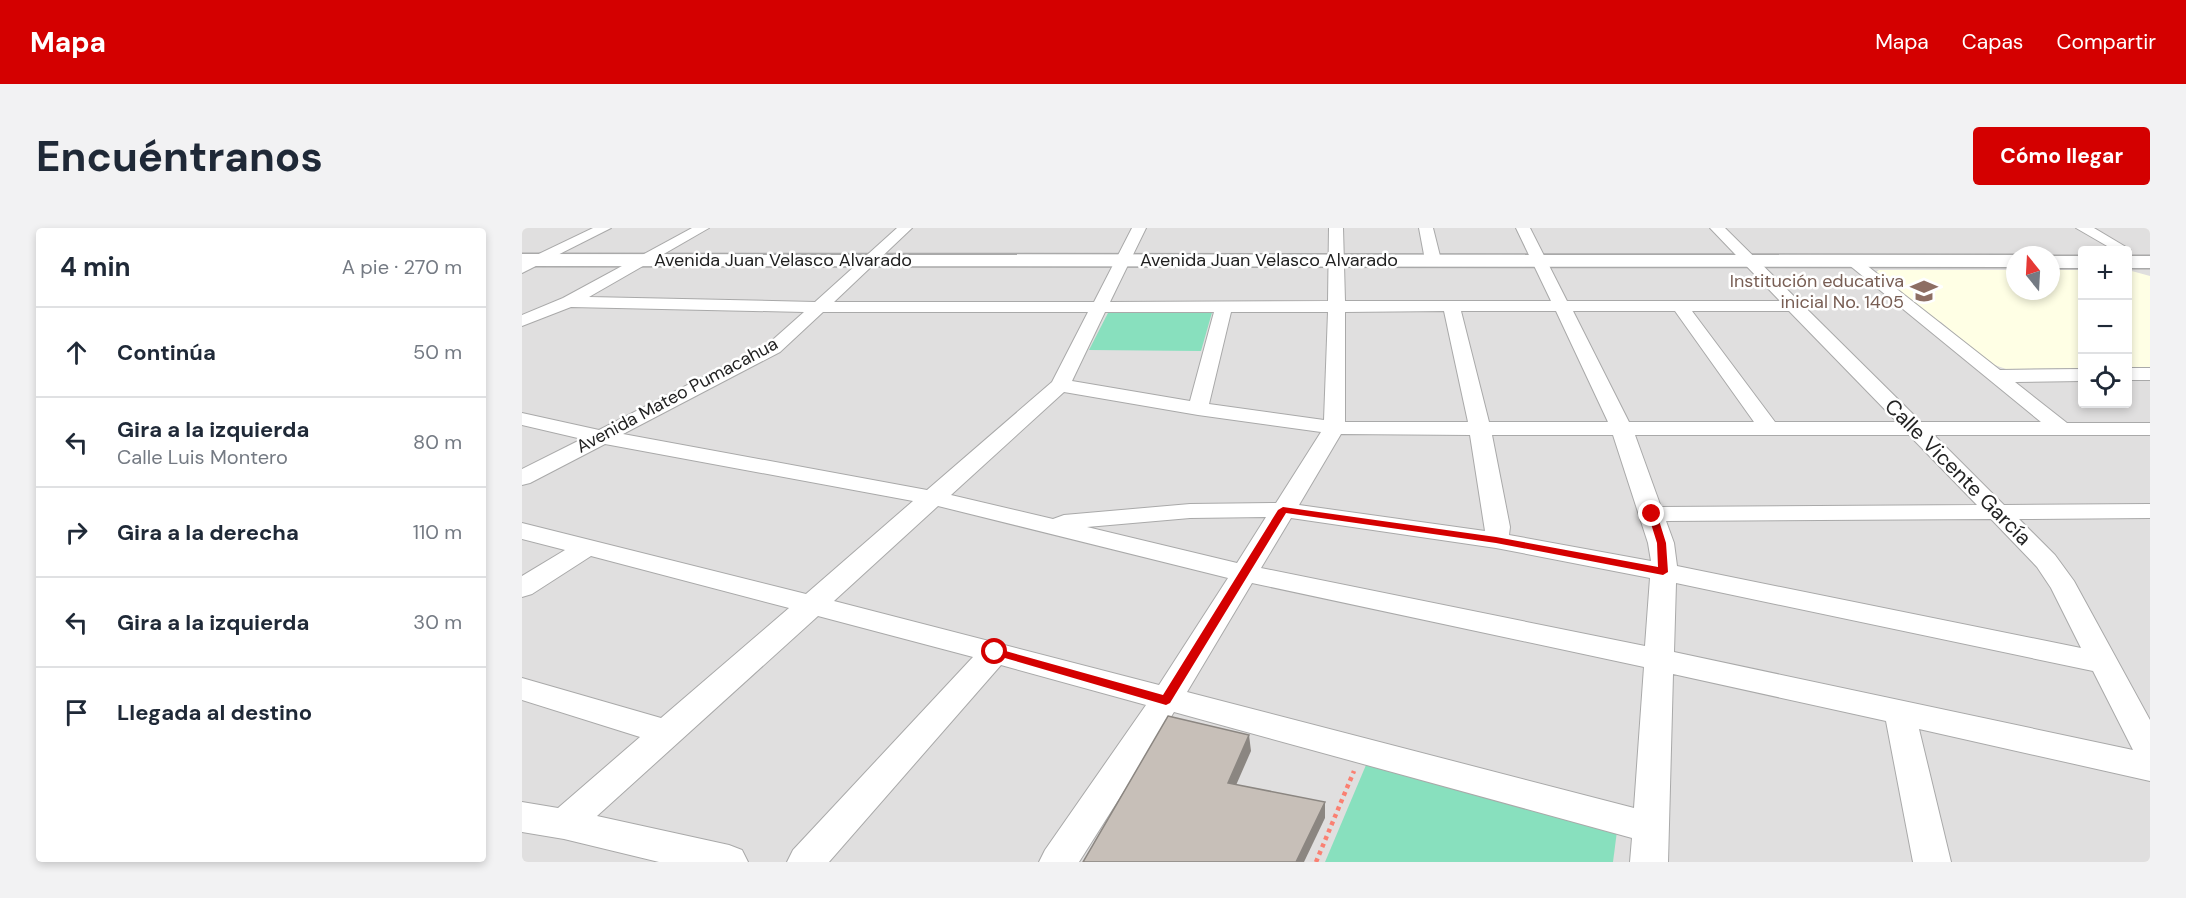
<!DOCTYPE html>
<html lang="es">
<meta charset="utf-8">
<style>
body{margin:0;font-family:"DM Sans",sans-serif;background:#f2f2f3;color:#1f2937}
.controls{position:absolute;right:18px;top:18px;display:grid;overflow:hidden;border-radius:6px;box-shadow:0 3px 9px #0003}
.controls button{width:54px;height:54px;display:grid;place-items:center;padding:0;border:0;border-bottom:2px solid #e0e1e3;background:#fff;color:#1f2937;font:30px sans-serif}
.compass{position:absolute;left:1484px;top:18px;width:54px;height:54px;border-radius:50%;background:#fff;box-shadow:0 3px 9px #0003;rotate:342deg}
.stop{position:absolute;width:18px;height:18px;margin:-14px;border:4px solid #d40000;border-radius:50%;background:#fff}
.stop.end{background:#d40000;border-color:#fff;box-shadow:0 2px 6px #0008}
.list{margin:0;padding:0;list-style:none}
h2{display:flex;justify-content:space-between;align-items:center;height:78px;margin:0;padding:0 24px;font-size:26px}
h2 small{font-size:20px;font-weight:400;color:#747a83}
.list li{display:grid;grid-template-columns:39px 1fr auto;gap:18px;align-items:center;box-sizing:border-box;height:90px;padding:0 24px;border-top:2px solid #e0e1e3}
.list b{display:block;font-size:22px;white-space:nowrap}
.list p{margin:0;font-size:20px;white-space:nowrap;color:#747a83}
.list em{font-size:20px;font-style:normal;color:#747a83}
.icon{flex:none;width:33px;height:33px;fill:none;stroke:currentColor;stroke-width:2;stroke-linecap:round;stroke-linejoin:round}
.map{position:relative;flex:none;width:1628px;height:634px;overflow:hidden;border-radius:6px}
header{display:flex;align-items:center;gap:36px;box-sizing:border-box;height:84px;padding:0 30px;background:#d40000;color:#fff}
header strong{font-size:28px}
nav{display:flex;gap:33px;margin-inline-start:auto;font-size:21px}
.intro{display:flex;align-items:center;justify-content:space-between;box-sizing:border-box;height:144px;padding:0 36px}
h1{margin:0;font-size:42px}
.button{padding:15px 27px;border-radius:6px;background:#d40000;color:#fff;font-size:21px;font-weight:700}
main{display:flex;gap:36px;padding:0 36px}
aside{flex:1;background:#fff;border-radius:6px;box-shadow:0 3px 9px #0003}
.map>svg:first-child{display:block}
.residential{fill:#e0dfdf;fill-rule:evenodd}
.education{fill:#ffffe5}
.pitch{fill:#88e0be}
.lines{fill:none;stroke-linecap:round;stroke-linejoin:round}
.minor-casing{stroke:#a9a9a9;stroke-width:2}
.tertiary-casing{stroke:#a9a9a9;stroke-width:3}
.path{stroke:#fa8072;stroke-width:4.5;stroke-dasharray:4 4;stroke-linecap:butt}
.minor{fill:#fff;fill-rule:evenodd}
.tertiary{fill:#fff;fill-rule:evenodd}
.shaded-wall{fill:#8b8681}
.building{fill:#c7bfb8;stroke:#8b8681;stroke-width:1.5}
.route{fill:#d40000}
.labels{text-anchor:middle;stroke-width:5;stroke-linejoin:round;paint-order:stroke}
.far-street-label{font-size:18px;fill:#222;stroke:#fff}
.far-education-label{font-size:18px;fill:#785e54;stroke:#fff;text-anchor:end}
.street-label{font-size:21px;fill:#222;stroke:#fff}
</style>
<header>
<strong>Mapa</strong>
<nav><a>Mapa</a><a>Capas</a><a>Compartir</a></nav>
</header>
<div class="intro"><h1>Encuéntranos</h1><a class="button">Cómo llegar</a></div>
<main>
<aside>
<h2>4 min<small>A pie · 270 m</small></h2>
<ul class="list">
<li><svg class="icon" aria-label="ahead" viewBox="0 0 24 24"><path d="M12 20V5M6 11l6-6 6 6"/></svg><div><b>Continúa</b></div><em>50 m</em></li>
<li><svg class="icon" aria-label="left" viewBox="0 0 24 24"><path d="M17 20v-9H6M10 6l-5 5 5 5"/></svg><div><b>Gira a la izquierda</b><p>Calle Luis Montero</p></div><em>80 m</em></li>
<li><svg class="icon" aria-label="right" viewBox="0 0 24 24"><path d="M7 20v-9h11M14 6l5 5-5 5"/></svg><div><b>Gira a la derecha</b></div><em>110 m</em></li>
<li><svg class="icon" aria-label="left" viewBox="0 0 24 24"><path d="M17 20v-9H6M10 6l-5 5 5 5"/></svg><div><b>Gira a la izquierda</b></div><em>30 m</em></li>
<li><svg class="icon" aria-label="arrive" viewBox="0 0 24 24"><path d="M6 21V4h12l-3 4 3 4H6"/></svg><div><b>Llegada al destino</b></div></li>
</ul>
</aside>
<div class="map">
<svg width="1628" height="634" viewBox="0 0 1628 634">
<rect width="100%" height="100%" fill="#f2efe9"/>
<path class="residential" d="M0 0H1628V634H0ZM1560 22H1606V176H1560ZM1493 27H1529V63H1493Z"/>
<g class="education">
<path d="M1357 42H1493V63H1529V42H1560V140L1484 141 1467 135 1419 94 1409 91 1352 46Z"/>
<path d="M1606 42 1628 48V140H1606Z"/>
</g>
<g class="pitch">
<path d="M588 81H691L679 123 567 122Z"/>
<path d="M844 537 1095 603 1091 634H803Z"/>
</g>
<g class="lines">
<defs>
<g id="minor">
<path d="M71 0H89L0 45V34Z"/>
<path d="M170 0H187L67 69 293 74 375 0H390L312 74H572L610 0H624L588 74 806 73 807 0H821L823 73H1029L994 0H1008L1045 73H1258L1188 0H1203L1399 194H1519L1321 32 1324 29H1334L1478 142 1560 141V153L1493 154 1545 195H1628V207H1412L1482 277 1628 276V290L1497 291 1533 327 1552 353 1628 492V553L1397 501 1429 634H1391L1364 493 1151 446 1146 634H1108L1110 610 652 484 557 634H517L523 622 624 477 479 437 307 634H265L271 622 451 429 296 388 75 588 207 617 220 622 226 634H137L42 611 0 604V574L36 580 118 509 0 472V450L139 490 267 380 69 328 10 366 0 369V348L43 322 0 311V295L284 366 391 273 83 216 8 255 0 257V241L60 211 0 197V185L77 202 246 116 282 84 49 79 0 98V87L41 70ZM922 83 946 194H823V84ZM939 83H1034L1086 194H967ZM1051 83H1153L1232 194H1107ZM1170 83H1267L1375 194H1253ZM301 84H566L530 154 405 262 101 206 258 124ZM583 84H692L668 173 550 153ZM709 84H806L802 192 687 176ZM542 164 676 187 799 204 754 275 668 276 542 287 531 291 429 267ZM819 206 948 207 963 303 777 277ZM970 207H1091L1126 315 1129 333 987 307 988 299ZM1113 207H1387L1455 277 1139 279ZM416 278 706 350 637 457 312 373ZM744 289 715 335 565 299 668 290ZM769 290 974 320 1128 350 1123 418 739 340ZM1469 291 1515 339 1529 360 1559 420 1155 338 1152 315 1144 293ZM730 355 1122 439 1112 580 665 464ZM1154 355 1571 443 1611 522 1152 424Z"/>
<path d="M897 0H911L919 32 916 35 911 37 903 32Z"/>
<path d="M1554 0H1572L1609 22 1606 26V22H1592Z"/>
<rect x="1606" y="140" width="22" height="12"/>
</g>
<g id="tertiary">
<path d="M0 26 1493 27V39L0 38Z"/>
<rect x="1529" y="28" width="31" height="12"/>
<rect x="1606" y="28" width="22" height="12"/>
</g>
</defs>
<use href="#minor" class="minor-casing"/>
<use href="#tertiary" class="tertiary-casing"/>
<path class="path" d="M794 634 832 543"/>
<use href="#minor" class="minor"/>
<use href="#tertiary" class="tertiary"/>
</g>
<g class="shaded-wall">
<path d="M727 507 729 523 708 571 706 555Z"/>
<path d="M803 574V590L782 634H774Z"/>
</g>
<path class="building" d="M646 488 727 507 706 555 803 574 774 634H561Z"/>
<path class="route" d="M761 279 974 309 1136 339 1135 315 1126 286 1130 283 1135 286 1144 315 1146 344 1141 347 974 315 764 285 648 475 644 477 469 426 467 424 473 420 641 467 756 282Z"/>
<defs>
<symbol id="school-bare" viewBox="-9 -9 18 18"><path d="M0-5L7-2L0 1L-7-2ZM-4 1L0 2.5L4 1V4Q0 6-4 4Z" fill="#8d6e63" stroke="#fff" stroke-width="2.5" paint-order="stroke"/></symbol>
</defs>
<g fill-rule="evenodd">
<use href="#school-bare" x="1383" y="44" width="38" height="38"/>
</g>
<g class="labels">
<g class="far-street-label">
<text x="261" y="38">Avenida Juan Velasco Alvarado</text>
<text x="747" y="38">Avenida Juan Velasco Alvarado</text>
<text transform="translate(155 167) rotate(-28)" y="6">Avenida Mateo Pumacahua</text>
</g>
<g class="far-education-label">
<text x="1382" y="59">Institución educativa<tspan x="1382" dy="21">inicial No. 1405</tspan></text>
</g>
<g class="street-label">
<text transform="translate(1436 244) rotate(45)" y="7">Calle Vicente García</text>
</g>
</g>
</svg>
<div class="controls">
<button>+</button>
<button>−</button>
<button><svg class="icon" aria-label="locate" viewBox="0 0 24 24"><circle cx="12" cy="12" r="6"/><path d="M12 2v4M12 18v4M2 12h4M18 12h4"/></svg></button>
</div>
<svg class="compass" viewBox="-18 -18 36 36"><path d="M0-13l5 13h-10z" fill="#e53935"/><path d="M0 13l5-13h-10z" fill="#747a83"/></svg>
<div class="stop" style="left:473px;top:424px"></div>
<div class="stop end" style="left:1130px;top:286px"></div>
</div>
</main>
